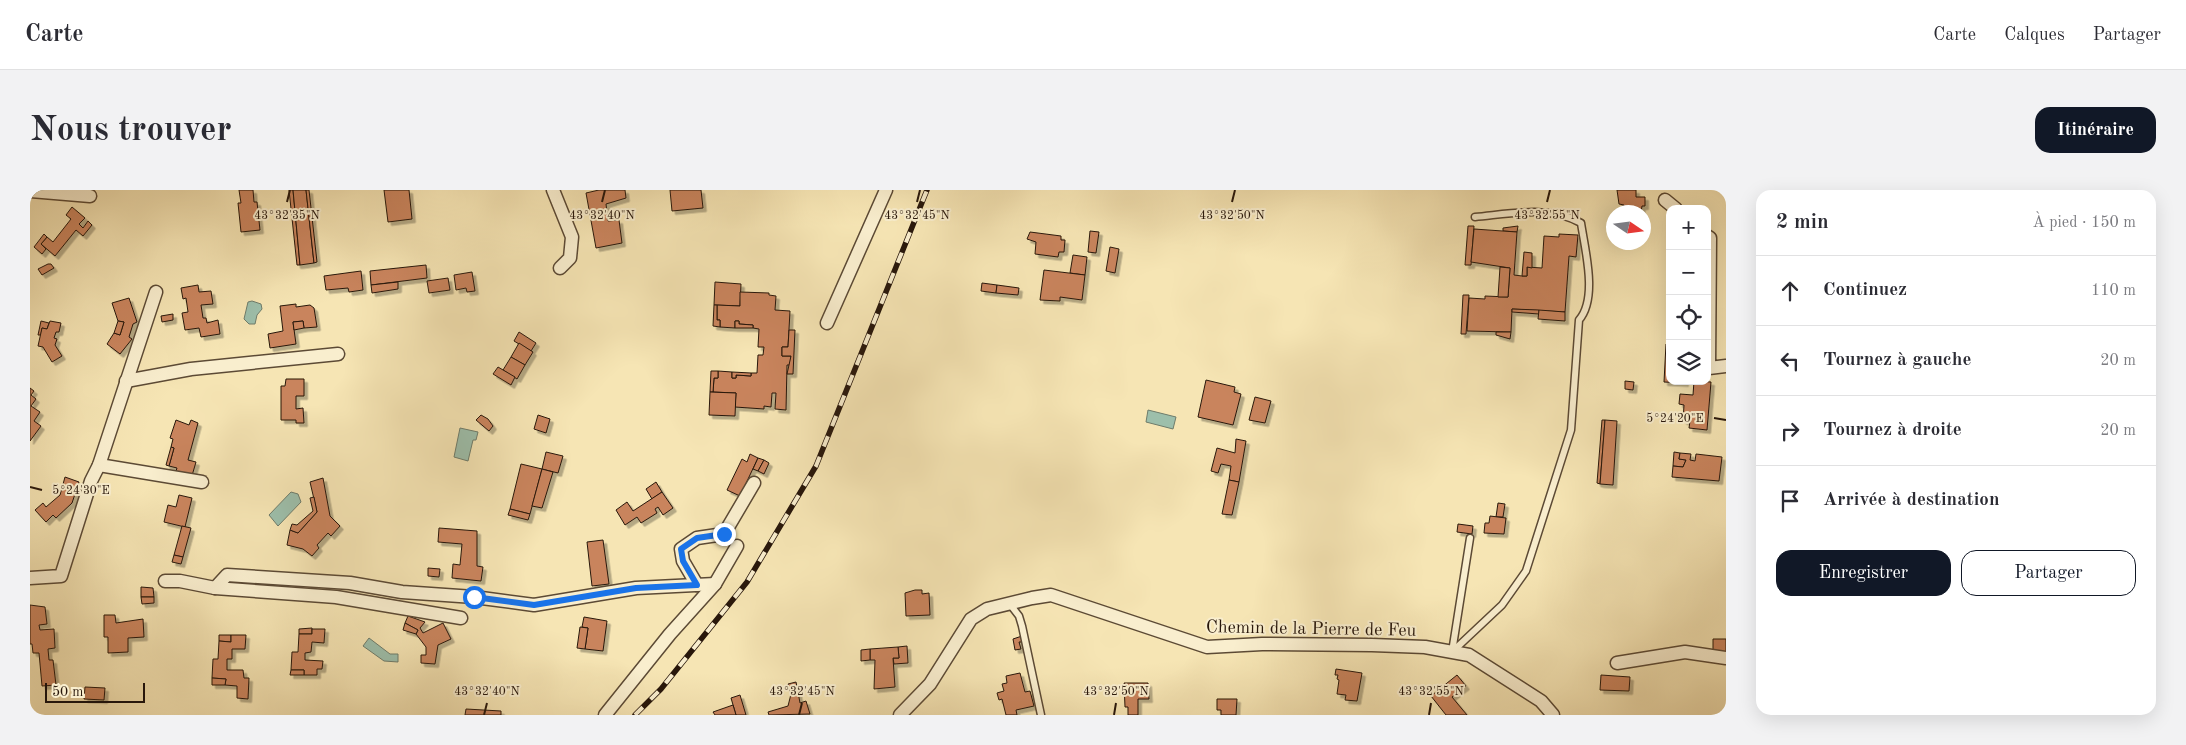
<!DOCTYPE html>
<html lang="fr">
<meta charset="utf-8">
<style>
body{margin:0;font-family:"Old Standard TT",serif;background:#f2f2f3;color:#2b2b33}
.controls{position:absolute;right:15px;top:15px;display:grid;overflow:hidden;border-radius:10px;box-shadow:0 5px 20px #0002}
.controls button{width:45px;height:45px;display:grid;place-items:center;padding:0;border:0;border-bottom:1px solid #e1e1e2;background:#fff;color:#2b2b33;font:25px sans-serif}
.compass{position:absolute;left:1576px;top:15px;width:45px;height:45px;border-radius:50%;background:#fff;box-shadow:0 5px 20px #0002;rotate:103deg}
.scale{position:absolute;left:15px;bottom:12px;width:100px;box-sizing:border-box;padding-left:5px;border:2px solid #28170b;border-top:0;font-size:14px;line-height:18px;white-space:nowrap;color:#28170b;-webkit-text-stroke:4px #f9eece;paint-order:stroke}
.stop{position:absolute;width:15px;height:15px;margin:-11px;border:4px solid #1a73e8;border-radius:50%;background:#fff}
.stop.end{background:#1a73e8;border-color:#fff;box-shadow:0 1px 5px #0008}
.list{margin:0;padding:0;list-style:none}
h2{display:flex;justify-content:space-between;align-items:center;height:65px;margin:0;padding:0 20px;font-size:21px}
h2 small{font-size:16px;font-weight:400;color:#7c7c81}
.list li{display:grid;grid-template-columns:32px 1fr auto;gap:15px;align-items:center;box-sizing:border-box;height:70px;padding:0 20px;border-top:1px solid #e1e1e2}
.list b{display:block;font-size:19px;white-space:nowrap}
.list em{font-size:16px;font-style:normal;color:#7c7c81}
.actions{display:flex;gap:10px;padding:15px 20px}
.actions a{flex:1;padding:11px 0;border:1px solid #111827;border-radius:15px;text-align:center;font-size:18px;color:#111827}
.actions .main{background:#111827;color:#fff}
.icon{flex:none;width:28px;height:28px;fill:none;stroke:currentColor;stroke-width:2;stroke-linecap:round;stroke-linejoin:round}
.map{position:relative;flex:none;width:1696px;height:525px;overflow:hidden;border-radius:15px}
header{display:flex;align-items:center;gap:30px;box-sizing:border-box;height:70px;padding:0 25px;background:#fff;border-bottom:1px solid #e1e1e2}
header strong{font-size:24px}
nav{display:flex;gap:28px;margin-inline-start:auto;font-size:18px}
.intro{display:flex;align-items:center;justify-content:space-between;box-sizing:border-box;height:120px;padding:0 30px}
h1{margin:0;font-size:35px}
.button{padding:12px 22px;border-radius:15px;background:#111827;color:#fff;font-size:18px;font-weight:700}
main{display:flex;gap:30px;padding:0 30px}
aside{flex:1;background:#fff;border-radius:15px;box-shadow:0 5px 20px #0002}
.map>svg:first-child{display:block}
.water{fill:#9dbfab;stroke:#6e7c6b}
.building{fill:#c9845d;stroke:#28170b;filter:url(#shadow)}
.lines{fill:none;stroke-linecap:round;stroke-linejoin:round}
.service-casing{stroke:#5c4a35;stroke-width:9}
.minor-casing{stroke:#5c4a35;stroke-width:15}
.service{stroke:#f9eece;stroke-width:6}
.minor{stroke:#f9eece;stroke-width:12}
.rail-casing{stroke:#28170b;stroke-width:5.5}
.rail{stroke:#f9eece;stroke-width:4;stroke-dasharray:11;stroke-linecap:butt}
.route{stroke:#1a73e8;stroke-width:6}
.ticks{fill:none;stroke:#28170b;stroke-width:2}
.labels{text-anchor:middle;stroke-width:4;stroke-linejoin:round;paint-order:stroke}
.street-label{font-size:18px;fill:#28170b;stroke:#f9eece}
.ticks-label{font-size:12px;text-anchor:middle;fill:#28170b;stroke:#f9eece;stroke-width:4;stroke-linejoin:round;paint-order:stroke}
</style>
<header>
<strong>Carte</strong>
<nav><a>Carte</a><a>Calques</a><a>Partager</a></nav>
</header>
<div class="intro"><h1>Nous trouver</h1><a class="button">Itinéraire</a></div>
<main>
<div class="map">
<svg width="1696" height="525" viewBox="0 0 1696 525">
<defs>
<filter id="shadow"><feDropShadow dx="3.5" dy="3.5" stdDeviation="0" flood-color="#0004"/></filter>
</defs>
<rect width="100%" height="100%" fill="#f6e5b4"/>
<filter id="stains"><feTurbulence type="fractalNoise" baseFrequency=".004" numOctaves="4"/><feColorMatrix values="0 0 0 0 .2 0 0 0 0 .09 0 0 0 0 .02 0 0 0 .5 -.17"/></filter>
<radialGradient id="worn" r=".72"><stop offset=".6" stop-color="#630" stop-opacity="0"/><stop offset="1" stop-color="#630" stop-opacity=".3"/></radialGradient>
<g class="water">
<path d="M222 111 231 114 232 119 227 125 225 134H219L214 129 218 112Z"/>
<path d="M1118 220 1146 227 1143 239 1116 232Z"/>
<path d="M430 238 448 242 446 250H443L438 271 424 267Z"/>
<path d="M261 302 268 304 271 312 248 336 239 325Z"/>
<path d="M339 448 360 464H368V472L354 471 333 456Z"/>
</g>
<g class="building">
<path d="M209 0H223L224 12H227L230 40 211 42 208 13H211Z"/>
<path d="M259 0H263L270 75H267Z"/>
<path d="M263 0H276L284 73 270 75Z"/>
<path d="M276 0H279L287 72 284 73Z"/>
<path d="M354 0H379L382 29 358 32Z"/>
<path d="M569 0H595L596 8 576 14 578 31 589 30 592 53 566 58 556 3Z"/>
<path d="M640 0H671L673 18 642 21Z"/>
<path d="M1587 0H1606V7H1615V16H1612L1611 22H1594V15L1589 14Z"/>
<path d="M42 17 55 28 49 34 53 38 58 31 62 35 53 46 46 40 25 66 11 54 17 47 23 52 41 29 36 25Z"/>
<path d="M1438 36H1444L1441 75H1435Z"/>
<path d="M1488 36 1487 42 1473 41V38Z"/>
<path d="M1444 39 1487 42 1484 85 1492 86H1497V77L1512 78 1514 46 1529 47V44L1548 45 1546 67 1539 66 1535 122 1482 119 1481 142 1437 141 1439 108 1455 109V106L1478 107 1480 78 1441 72Z"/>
<path d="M1060 41 1069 42 1066 63 1058 62Z"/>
<path d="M1000 42 1031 46V50H1035L1034 62H1029L1028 67 1005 64 1006 52 997 49Z"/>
<path d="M14 44 17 47 11 54 16 59 12 64 4 57Z"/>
<path d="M1080 57 1089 59 1085 83 1076 81Z"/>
<path d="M1494 62 1502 63V78L1497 77V86H1492Z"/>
<path d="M1043 65 1057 67 1055 85 1040 83Z"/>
<path d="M18 74H21L24 78 12 85 8 79Z"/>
<path d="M396 75 397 88 341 95 340 81Z"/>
<path d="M1470 77 1480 78 1478 107H1468Z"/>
<path d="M1014 80 1055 85 1052 110 1030 107V111L1010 110Z"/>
<path d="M331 81 333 100 319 102 318 98 296 100 294 86Z"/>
<path d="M442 82 445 101 437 102 436 98 426 100 424 85Z"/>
<path d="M418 88 420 100 399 103 397 91Z"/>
<path d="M368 92V99L342 103 341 95Z"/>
<path d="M685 92 711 94 710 116 684 115Z"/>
<path d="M952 93 967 95 966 103 951 101Z"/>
<path d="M168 95 169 102 181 101 183 114 171 115 173 128H176L177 133 188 130 190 144 171 147 169 138 155 140 152 123 158 122 156 108 153 109 151 98Z"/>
<path d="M967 95 989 98 988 105 966 103Z"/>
<path d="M710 102 739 103V105L746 106 745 120 760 121 758 157H752V166H761V175H757L756 220 745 219 746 203H742L741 217 734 216V219L705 217 706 203 683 202 684 188H688V181L702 182V188H706V185L721 186V183H727L728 165H733L734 157H728L729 139 723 138V135L709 134V131H705V138L690 137V130H687V115L710 116Z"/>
<path d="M1433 105H1439L1436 144H1431Z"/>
<path d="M99 108 107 132 103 134 99 147 102 149 90 164 77 154 84 143 90 145 94 132 88 131 82 113Z"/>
<path d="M266 114V117L280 115 284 118 287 137 274 138 273 131 263 132 266 154 240 158 238 144 253 141 250 116Z"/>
<path d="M684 115H687V130H690V137L683 136Z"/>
<path d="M1482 119 1509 120V124L1482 122Z"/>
<path d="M1509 120 1535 122V131L1508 129Z"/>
<path d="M143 124V130L132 132 131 126Z"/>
<path d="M11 131 19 133 17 139 12 138 11 145H8Z"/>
<path d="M20 131 31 133 29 142H26L24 148 27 149 25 155 32 166 22 172 13 157 8 156 12 138 17 139Z"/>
<path d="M88 131 94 132 90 145 84 143Z"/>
<path d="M273 131 274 138 264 140 263 132Z"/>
<path d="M705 131H709V134L723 135V138H705Z"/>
<path d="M759 140H765L763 184H757L761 166H752V157H758Z"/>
<path d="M489 142 506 153 501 161 484 151Z"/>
<path d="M1466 142H1481L1480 149 1466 145Z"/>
<path d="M489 153 503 162 495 175 481 167Z"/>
<path d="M1636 154H1640V191H1655V193L1634 192Z"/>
<path d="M481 167 495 175 487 189 473 180Z"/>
<path d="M468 177 485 187 481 195 463 184Z"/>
<path d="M681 181H688V188H684L683 202H680Z"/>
<path d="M702 182 721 183V186L706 185V188H702Z"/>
<path d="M256 189H274V206H266V219L273 218 274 233H266V230H251V196H255Z"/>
<path d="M1176 190 1205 197 1204 202 1211 204 1203 235 1168 227Z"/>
<path d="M1595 191 1604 192 1603 200 1595 199Z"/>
<path d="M1664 191 1681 192 1677 240 1659 238 1660 231H1653L1654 215 1649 214 1650 204 1663 205Z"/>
<path d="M0 198 4 201 1 205 6 209 1 216 10 222 4 231 11 236 0 251Z"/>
<path d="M680 202 706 203 705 226 679 225Z"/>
<path d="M1225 207 1241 211 1235 233 1219 230Z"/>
<path d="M451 225 458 229 463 236 459 241 446 230Z"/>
<path d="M508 225 520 229 516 243 504 239Z"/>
<path d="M146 230 159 235 161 230 168 233 158 270 166 272 161 289 145 284 147 278 139 276 144 258 141 257 143 249 140 248Z"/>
<path d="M1572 230H1575L1570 294 1567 293Z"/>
<path d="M1575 230 1587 231 1583 295 1570 294Z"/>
<path d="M1206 249 1216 251 1209 292 1199 290 1201 276 1191 274 1188 283 1181 281 1187 258 1205 263Z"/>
<path d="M141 257 144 258 139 276 136 275Z"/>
<path d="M516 262 533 266 528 283 512 279Z"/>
<path d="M1644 262 1650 263 1649 269 1656 270 1653 277 1643 276Z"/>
<path d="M1650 263 1661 264 1660 270 1665 271 1666 264 1692 267 1689 291 1642 287 1643 276 1653 277 1656 270 1649 269Z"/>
<path d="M720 264 728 268 710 306 697 300 712 269 717 272Z"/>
<path d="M728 268 734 270 728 281 723 279Z"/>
<path d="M734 270 739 273 734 284 728 281Z"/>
<path d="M491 274 512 279 500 324 480 319Z"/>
<path d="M512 279 523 282 512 318 502 316Z"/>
<path d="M35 287 49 292 42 313 26 328 23 325 16 332 5 320 13 313 16 317 30 305Z"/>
<path d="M293 288 300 326 310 336 301 346 298 343 287 355 289 358 282 366 273 359 257 355 260 340 268 343 287 322 280 292Z"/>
<path d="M1199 290 1209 292 1202 325 1192 324Z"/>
<path d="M626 292 632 302 622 309 616 299Z"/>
<path d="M632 302 643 318 633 325 628 317 625 319 627 323 611 333 607 327 595 335 586 320 597 312 603 321Z"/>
<path d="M149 305 162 308 155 337 134 332 138 315 146 317Z"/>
<path d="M284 307 287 322 268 343 260 340 262 334 267 335 283 321 280 308Z"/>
<path d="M1468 313 1475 314 1473 327H1466Z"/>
<path d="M480 319 500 324 498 330 478 325Z"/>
<path d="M1460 326 1476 328 1474 344 1454 343 1455 333H1459Z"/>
<path d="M1428 334 1443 336 1442 344 1427 342Z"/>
<path d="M152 336 161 338 153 367 144 365Z"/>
<path d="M409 338 447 341V376L453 377 451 391 422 388 423 374 430 375 432 354 408 352Z"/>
<path d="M573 350 579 394 562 396 557 352Z"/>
<path d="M144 365 153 367 151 374 142 372Z"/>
<path d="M398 378 410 379 409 387 398 386Z"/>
<path d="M111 397 123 398 124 407H111Z"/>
<path d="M885 400H892V404L899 403 900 425 876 426 875 403Z"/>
<path d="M111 407H124V413L112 414Z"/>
<path d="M0 415 15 417 17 434 9 435 10 440 24 439 25 458 18 459 19 470H23L26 495 12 496 9 463H3L2 454H0Z"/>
<path d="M74 425H85L86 433 113 429 114 447 98 448V462L78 463V447H74Z"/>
<path d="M378 426 395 432 390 438 393 443 413 433 421 449 408 455 405 474 391 473V465H396V457L386 444 388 440 375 433Z"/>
<path d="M554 427 577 431 573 461 555 459 558 438 552 437Z"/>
<path d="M375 433 388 440 386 444 373 440Z"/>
<path d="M550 437 558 438 555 459 547 458Z"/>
<path d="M282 438V444H269V439Z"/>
<path d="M282 439H295L294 453 282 452 281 462 275 463V470L293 471 292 479H287V485H274V480H261L262 462H268L269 444H282Z"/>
<path d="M189 445H201V452L189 451Z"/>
<path d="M201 445H216L215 459H202V469H197V480H213L214 488H219L218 509 207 508V496L195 495 196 489 182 488 183 469H188L189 451 201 452Z"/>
<path d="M992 446V452H989L991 459 985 460 983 449Z"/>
<path d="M1683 449H1696V462L1683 463Z"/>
<path d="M877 456 878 473 864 474 863 468H869L868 457Z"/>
<path d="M868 457 869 468H863L865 497 844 499 845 470H840V459Z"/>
<path d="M840 459V470L831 471V460Z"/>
<path d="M1306 479 1332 483 1327 511 1315 510 1316 505 1307 504 1309 490 1307 489 1308 485H1305Z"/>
<path d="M261 480H274V485H260Z"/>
<path d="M990 483 995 502 1000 501 1004 516 986 520 987 525H976L972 509 969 510 967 503 974 501 972 494 977 493 976 486Z"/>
<path d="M1427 485 1436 496 1422 507 1437 525H1416L1401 506Z"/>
<path d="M1571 485 1600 487 1599 501 1570 500Z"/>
<path d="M182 488 196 489 195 495H182Z"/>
<path d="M766 492 768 502 761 504 758 494Z"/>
<path d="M1094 493H1118L1119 509H1108V525H1098V517H1095Z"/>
<path d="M55 497 75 498 74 510 54 509Z"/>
<path d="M768 502 770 513 776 511 780 524 739 525 738 522 758 516 761 504Z"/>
<path d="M710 505 716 525H706L701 508Z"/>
<path d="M1187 509H1207L1206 525H1191V520H1187Z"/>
<path d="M703 515 706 525H685L683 522Z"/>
<path d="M436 519 471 521V525H435Z"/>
</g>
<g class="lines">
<defs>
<g id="service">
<path d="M979 413 989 426 992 436 1011 525"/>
<path d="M1422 462 1472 415 1496 381 1541 240 1549 130C1568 108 1555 60 1551 33 1520 15 1479 24 1445 27"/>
<path d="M1422 462 1440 348"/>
</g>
<g id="minor">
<path d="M523 0 542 47 540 68 530 78"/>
<path d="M0 1 60 6"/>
<path d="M1635 10 1646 19"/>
<path d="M1677 46 1680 48 1679 178 1696 176"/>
<path d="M797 133 856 0"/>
<path d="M96 191 161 179 308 164"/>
<path d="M69 275 172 292"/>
<path d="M0 388 31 386 61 291 69 275 126 102"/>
<path d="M135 391H150L185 398 306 407 431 428"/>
<path d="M667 395 653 371 651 359 667 348 694 344 724 293"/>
<path d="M185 398 197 385 320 393 372 402 444 407 504 415 606 398 685 394"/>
<path d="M1587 473 1655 462 1696 468"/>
<path d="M575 525 640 444 685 394 707 356"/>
<path d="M870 525 900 494 941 429 957 419 1002 408 1021 405 1177 457 1232 454 1342 455 1395 457 1439 465 1511 511 1523 525"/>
</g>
</defs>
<use href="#service" class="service-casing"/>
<use href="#minor" class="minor-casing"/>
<use href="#service" class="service"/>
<use href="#minor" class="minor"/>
<defs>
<path id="rail" d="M605 525 631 499 717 392 786 276 897 0"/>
</defs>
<use href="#rail" class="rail-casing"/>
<use href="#rail" class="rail"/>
</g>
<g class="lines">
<path class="route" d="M444 407 504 415 606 398 667 395 653 371 651 359 667 348 694 344"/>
</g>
<path class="ticks" d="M257 12 260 0M572 12 575 0M887 12 890 0M1202 12 1205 0M1517 12 1520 0M1684 228 1696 230M0 297 12 300M454 525 457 513M769 525 772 513M1084 525 1086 513M1399 525 1401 513"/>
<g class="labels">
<g class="street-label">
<text transform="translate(1281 438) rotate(1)" y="6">Chemin de la Pierre de Feu</text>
</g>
</g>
<g class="ticks-label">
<text x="257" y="29">43°32'35"N</text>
<text x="572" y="29">43°32'40"N</text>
<text x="887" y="29">43°32'45"N</text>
<text x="1202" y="29">43°32'50"N</text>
<text x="1517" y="29">43°32'55"N</text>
<text x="1645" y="232">5°24'20"E</text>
<text x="51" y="304">5°24'30"E</text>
<text x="457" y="505">43°32'40"N</text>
<text x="772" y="505">43°32'45"N</text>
<text x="1086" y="505">43°32'50"N</text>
<text x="1401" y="505">43°32'55"N</text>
</g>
<rect width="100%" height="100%" filter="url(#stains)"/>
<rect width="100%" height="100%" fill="url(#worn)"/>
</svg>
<div class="controls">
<button>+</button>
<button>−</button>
<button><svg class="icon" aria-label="locate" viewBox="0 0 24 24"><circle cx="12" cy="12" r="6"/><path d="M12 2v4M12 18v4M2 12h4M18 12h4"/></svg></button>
<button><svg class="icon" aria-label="layers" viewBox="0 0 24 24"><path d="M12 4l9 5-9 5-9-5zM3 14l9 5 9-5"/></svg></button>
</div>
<svg class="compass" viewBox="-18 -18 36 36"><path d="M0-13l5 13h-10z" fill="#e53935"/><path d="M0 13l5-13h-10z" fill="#7c7c81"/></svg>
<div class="scale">50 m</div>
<div class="stop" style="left:444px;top:407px"></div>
<div class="stop end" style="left:694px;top:344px"></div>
</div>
<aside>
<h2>2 min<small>À pied · 150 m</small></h2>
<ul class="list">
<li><svg class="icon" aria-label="ahead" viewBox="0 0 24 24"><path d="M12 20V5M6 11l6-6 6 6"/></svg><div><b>Continuez</b></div><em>110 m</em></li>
<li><svg class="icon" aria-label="left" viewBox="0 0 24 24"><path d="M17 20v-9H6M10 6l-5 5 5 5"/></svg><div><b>Tournez à gauche</b></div><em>20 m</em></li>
<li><svg class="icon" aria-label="right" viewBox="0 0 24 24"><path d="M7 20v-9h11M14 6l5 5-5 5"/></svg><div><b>Tournez à droite</b></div><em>20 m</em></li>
<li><svg class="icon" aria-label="arrive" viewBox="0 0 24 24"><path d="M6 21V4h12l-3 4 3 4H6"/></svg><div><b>Arrivée à destination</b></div></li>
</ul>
<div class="actions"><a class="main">Enregistrer</a><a>Partager</a></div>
</aside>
</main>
